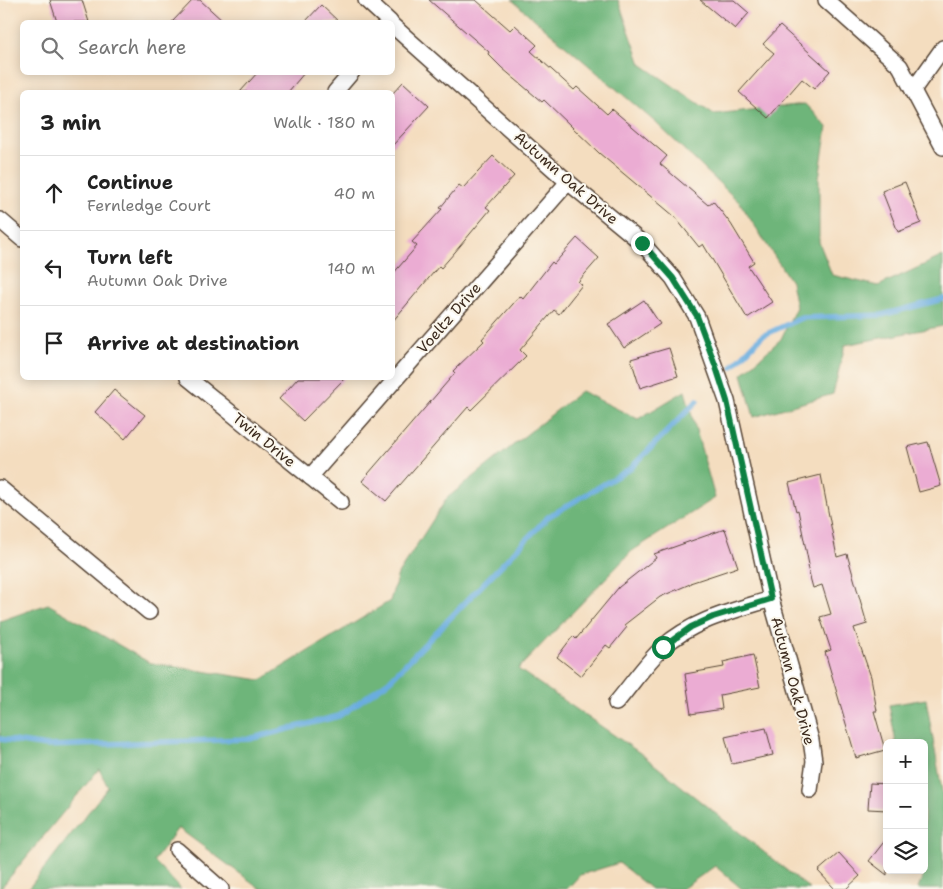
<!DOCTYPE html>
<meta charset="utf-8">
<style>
body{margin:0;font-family:"Shantell Sans",sans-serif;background:#f6f6f6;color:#222}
.controls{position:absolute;right:15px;bottom:15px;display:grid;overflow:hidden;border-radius:8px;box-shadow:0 2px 12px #0003}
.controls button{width:45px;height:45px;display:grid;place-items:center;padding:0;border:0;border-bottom:1px solid #e0e0e0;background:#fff;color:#222;font:25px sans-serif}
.stop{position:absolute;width:15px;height:15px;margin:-11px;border:4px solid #0b8043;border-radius:50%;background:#fff}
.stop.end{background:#0b8043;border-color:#fff;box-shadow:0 1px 5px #0008}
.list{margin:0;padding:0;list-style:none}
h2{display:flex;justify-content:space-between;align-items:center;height:65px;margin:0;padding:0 20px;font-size:21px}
h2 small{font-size:16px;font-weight:400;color:#767676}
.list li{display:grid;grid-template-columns:32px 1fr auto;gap:15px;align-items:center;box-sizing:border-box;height:75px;padding:0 20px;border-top:1px solid #e0e0e0}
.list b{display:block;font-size:19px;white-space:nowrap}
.list p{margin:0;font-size:16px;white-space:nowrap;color:#767676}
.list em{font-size:16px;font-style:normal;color:#767676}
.icon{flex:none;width:28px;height:28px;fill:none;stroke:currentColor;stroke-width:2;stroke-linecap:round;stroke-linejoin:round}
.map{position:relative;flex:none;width:943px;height:889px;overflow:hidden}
.search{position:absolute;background:#fff;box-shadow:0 2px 12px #0003;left:20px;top:20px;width:375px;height:55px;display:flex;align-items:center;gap:12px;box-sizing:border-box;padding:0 18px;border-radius:8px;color:#767676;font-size:19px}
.panel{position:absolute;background:#fff;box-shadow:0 2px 12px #0003;left:20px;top:90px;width:375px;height:290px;border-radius:8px}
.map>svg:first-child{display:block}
.forest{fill:#6eb57a;stroke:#54704c}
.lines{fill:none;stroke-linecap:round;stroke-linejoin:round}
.stream{stroke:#6baddf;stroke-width:5.5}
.building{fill:#ebacd3}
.street-casing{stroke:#574536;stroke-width:18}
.street{stroke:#fff;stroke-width:15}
.route{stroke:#0b8043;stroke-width:6}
.labels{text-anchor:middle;stroke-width:4;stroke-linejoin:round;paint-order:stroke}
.street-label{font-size:15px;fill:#3b2a1e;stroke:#fbf7ec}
</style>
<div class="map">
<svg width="943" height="889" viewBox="0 0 943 889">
<rect width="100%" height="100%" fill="#fbf7ec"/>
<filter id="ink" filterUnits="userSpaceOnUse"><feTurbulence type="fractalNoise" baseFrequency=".02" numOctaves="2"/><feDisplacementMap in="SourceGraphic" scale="10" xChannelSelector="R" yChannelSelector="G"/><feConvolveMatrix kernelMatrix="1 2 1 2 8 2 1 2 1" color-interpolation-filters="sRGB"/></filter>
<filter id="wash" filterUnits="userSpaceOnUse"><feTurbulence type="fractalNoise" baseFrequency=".0096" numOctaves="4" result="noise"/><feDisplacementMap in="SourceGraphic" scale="20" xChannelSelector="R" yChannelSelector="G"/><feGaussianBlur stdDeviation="1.12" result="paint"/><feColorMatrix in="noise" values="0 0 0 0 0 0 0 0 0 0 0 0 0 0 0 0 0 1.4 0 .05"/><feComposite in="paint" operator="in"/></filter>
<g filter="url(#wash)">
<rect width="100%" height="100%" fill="#f4ddbf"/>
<g class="forest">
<path d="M512 0H618L641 64 714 114 805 104 827 127 819 178V242L832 275 878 286 943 256V326L845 345 833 394 754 417 742 374 781 339 796 307 791 282 740 203 655 122Z"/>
<path d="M581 391 638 419 685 391 715 498 632 551 518 669 640 753 810 889H742L715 866 682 889H651L619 863 580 875 567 889H261L178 828 154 861 181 889H28L108 787 99 769 0 889V621L48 604 150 663 261 680 390 601 398 574 447 498Z"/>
<path d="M926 699 943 797V889H918L923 876 922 870H924V743H896L889 705Z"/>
</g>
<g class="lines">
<g class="stream">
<path d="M732 367 762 336 801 318 882 315 943 299"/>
<path d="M0 739 47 746 249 739 339 716 389 681 548 517 631 468 697 401"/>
</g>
</g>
<g id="blocks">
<g class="building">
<path d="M50 0H82L89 22H57Z"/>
<path d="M193 0H200L224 22H172Z"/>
<path d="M429 0H476L510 30 515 25 537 45 531 51 574 90 577 87 607 114 612 109 667 156 660 164 708 205 713 201 731 224 754 262 748 266 772 302 747 318 703 244 699 247 674 216 599 153 544 100 542 102 502 68 488 54 489 52Z"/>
<path d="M700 0H734L749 13 735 29Z"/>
<path d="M321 5 339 22H305Z"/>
<path d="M780 26 830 71 814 89 802 79 768 118 739 92 774 53 763 44Z"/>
<path d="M258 72H305L288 92H240Z"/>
<path d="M403 82 429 106 392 146V94Z"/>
<path d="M493 156 514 176 486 207 490 210 455 252 441 268 439 266 392 322V275L417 246 412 242 442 209 440 208 459 185 463 188Z"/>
<path d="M905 182 921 223 898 232 882 191Z"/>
<path d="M577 238 599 258 578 282 582 285 559 314 554 310 520 350 526 356 471 410 468 407 386 501 362 481 455 373 453 371 484 341 482 339 520 296 523 299 552 262 554 264Z"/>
<path d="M644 300 660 324 624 348 608 324Z"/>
<path d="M669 348 678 376 640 388 631 359Z"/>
<path d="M298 378H345L303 421 279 399Z"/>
<path d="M114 390 145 415 125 439 95 412Z"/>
<path d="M928 442 941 486 919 492 907 447Z"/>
<path d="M821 475 837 557 847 554 867 624 854 628 871 677 877 711H874L885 750 856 758 825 652 831 650 820 617 831 614 822 585 813 588 807 566 809 565 798 510 796 511 789 483Z"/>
<path d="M725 529 738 567 690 583V584L660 597 624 625 627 627 610 648 606 645 581 676 557 657 573 636 576 639 619 587 656 558 654 554Z"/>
<path d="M753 655 760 687 720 695 722 709 691 714 685 674 724 667 723 662Z"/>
<path d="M766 728 773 755 732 764 725 737Z"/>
<path d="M870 783 887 784V810L868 809Z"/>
<path d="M887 838V875L869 861Z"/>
<path d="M839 853 860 876 846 889H835L818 871Z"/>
</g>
</g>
</g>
<g filter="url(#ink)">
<use href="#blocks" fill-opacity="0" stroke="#574536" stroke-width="1"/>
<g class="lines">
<defs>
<g id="street">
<path d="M366 0 390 22"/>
<path d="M826 0 900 66 943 147"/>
<path d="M392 25 568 182 642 243 673 278 697 317 727 401 771 599 811 740 814 761 810 790"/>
<path d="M913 90 943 48"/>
<path d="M335 92 352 72"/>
<path d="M0 220 22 239"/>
<path d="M188 378 341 502"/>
<path d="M310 477 568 182"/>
<path d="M0 488 149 612"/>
<path d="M616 703C632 684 646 663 663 647 693 620 733 611 771 599"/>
<path d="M177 850 221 889"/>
</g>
</defs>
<use href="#street" class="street-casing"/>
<use href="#street" class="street"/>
</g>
</g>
<g class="lines" filter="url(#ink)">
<path class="route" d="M642 243 673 278 697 316 716 367 727 401 771 599 713 617 691 627 663 647"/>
</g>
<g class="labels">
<g class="street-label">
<text transform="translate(566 178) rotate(41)" y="5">Autumn Oak Drive</text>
<text transform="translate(449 318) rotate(-49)" y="5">Voeltz Drive</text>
<text transform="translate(264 440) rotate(39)" y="5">Twin Drive</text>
<text transform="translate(793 681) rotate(75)" y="5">Autumn Oak Drive</text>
</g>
</g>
</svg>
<div class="controls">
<button>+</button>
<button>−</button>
<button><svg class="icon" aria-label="layers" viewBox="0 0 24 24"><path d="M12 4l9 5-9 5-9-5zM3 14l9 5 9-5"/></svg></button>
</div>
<div class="stop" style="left:663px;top:647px"></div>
<div class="stop end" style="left:642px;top:243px"></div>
<div class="search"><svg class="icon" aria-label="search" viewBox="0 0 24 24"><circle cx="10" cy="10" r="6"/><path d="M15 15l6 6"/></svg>Search here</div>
<section class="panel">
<h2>3 min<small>Walk · 180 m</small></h2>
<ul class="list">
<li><svg class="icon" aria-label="ahead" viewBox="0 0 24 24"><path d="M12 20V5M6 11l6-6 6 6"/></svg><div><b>Continue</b><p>Fernledge Court</p></div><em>40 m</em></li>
<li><svg class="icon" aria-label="left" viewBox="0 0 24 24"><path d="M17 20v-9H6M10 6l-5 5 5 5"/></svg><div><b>Turn left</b><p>Autumn Oak Drive</p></div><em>140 m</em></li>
<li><svg class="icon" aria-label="arrive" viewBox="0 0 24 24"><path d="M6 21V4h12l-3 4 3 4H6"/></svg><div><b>Arrive at destination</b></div></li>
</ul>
</section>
</div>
